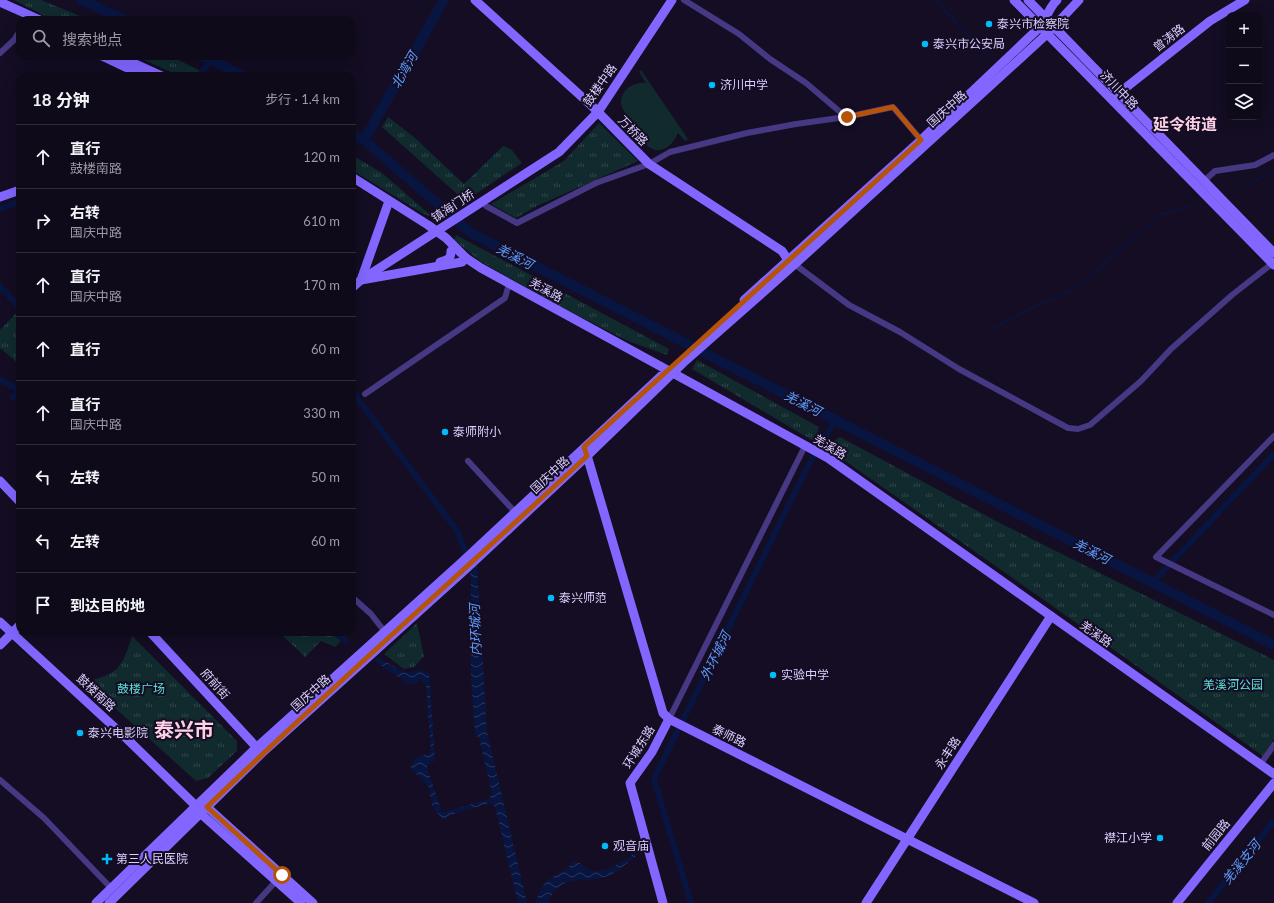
<!DOCTYPE html>
<html lang="zh">
<meta charset="utf-8">
<style>
body{margin:0;font-family:Lato,"Noto Sans SC",sans-serif;background:#1d1827;color:#f1f3f6}
.controls{position:absolute;right:12px;top:12px;display:grid;overflow:hidden;border-radius:8px;box-shadow:0 4px 16px #0002}
.controls button{width:36px;height:36px;display:grid;place-items:center;padding:0;border:0;border-bottom:1px solid #2f2b39;background:#0f0a1a;color:#f1f3f6;font:20px sans-serif}
.stop{position:absolute;width:12px;height:12px;margin:-9px;border:3px solid #b45309;border-radius:50%;background:#fff}
.stop.end{background:#b45309;border-color:#fff;box-shadow:0 1px 4px #0008}
.list{margin:0;padding:0;list-style:none}
h2{display:flex;justify-content:space-between;align-items:center;height:52px;margin:0;padding:0 16px;font-size:17px}
h2 small{font-size:13px;font-weight:400;color:#9b9aa2}
.list li{display:grid;grid-template-columns:26px 1fr auto;gap:12px;align-items:center;box-sizing:border-box;height:64px;padding:0 16px;border-top:1px solid #2f2b39}
.list b{display:block;font-size:15px;white-space:nowrap}
.list p{margin:0;font-size:13px;white-space:nowrap;color:#9b9aa2}
.list em{font-size:13px;font-style:normal;color:#9b9aa2}
.icon{flex:none;width:22px;height:22px;fill:none;stroke:currentColor;stroke-width:2;stroke-linecap:round;stroke-linejoin:round}
.map{position:relative;flex:none;width:1274px;height:903px;overflow:hidden}
.search{position:absolute;background:#0f0a1a;box-shadow:0 4px 16px #0002;left:16px;top:16px;width:340px;height:44px;display:flex;align-items:center;gap:10px;box-sizing:border-box;padding:0 14px;border-radius:12px;color:#9b9aa2;font-size:15px}
.panel{position:absolute;background:#0f0a1a;box-shadow:0 4px 16px #0002;left:16px;top:72px;width:340px;height:564px;border-radius:12px}
.map>svg:first-child{display:block}
.park{fill:url(#park-tufts)}
.pitch{fill:#102a2d}
.water{fill:url(#water-waves)}
.lines{fill:none;stroke-linecap:round;stroke-linejoin:round}
.stream{stroke:#091541;stroke-width:1.5}
.canal{stroke:#091541;stroke-width:6}
.river{stroke:#091541;stroke-width:10}
.street{stroke:#463883;stroke-width:6}
.secondary{stroke:#8266ff;stroke-width:9}
.route{stroke:#b45309;stroke-width:5}
.poi-dot{fill:#00bbfa;stroke:#140d23;stroke-width:1.5}
.labels{text-anchor:middle;stroke-width:4;stroke-linejoin:round;paint-order:stroke}
.poi-label{font-size:12px;fill:#dccfff;stroke:#140d23;text-anchor:start}
.street-label{font-size:12px;fill:#dccfff;stroke:#140d23}
.park-label{font-size:12px;fill:#5ae1d4;stroke:#140d23}
.water-label{font-size:13px;font-style:italic;fill:#5d9cff;stroke:#140d23}
.district-label{font-size:16px;font-weight:bold;fill:#ffd1e7;stroke:#140d23}
.town-label{font-size:20px;font-weight:bold;fill:#ffd1e7;stroke:#140d23}
</style>
<div class="map">
<svg width="1274" height="903" viewBox="0 0 1274 903">
<defs>
<pattern id="park-tufts" width="24" height="20" patternUnits="userSpaceOnUse"><rect width="24" height="20" fill="#102a2d"/><path d="M3 7l-1-3M5 7V3M7 7l1-3M15 17l-1-3M17 17v-4M19 17l1-3" fill="none" stroke="#32484c"/></pattern>
<pattern id="water-waves" width="16" height="10" patternUnits="userSpaceOnUse"><rect width="16" height="10" fill="#091541"/><path d="M0 5q4-4 8 0t8 0" fill="none" stroke="#2c365e"/></pattern>
</defs>
<rect width="100%" height="100%" fill="#140d23"/>
<g class="park">
<path d="M14 0H41L90 20H53Z"/>
<path d="M135 56H170L211 76H180Z"/>
<path d="M388 117 414 137 464 184 503 146 511 149 522 163 465 201 382 127Z"/>
<path d="M599 123 638 161 537 206 516 218 491 204 564 161Z"/>
<path d="M352 155 382 173 434 218 422 213 352 170Z"/>
<path d="M456 235 669 349 667 355 628 341 563 308 480 261 454 240Z"/>
<path d="M16 313 20 317V365L0 348V330Z"/>
<path d="M697 360 819 427 815 442 692 369Z"/>
<path d="M840 437 994 520 1274 660V739L1263 756 1044 600 828 449 835 440Z"/>
<path d="M417 623 424 656 414 667 404 669 384 654Z"/>
<path d="M279 632H350L335 647 321 641 305 657Z"/>
<path d="M132 636 237 741V751L208 778 196 781 86 682C119 673 122 668 132 636Z"/>
</g>
<path class="pitch" d="M641 70 688 139 685 141 678 133C673 146 659 158 645 144 640 139 636 130 632 123 628 117 622 110 621 104 620 90 634 81 646 83L639 72Z"/>
<g class="water">
<path d="M477 566 487 732 527 903H518L495 807 490 803 454 814 443 820 432 806 429 787 411 769V765L416 758 431 753 426 685 420 680 414 684H409L374 661 378 657 405 673 422 670 429 673 435 761 428 764 427 767 441 810 444 812 489 799 492 793 479 738 475 734C472 698 470 661 470 625 469 607 473 590 470 573Z"/>
<path d="M635 853 636 856C627 863 616 874 605 877 577 885 564 871 547 903H534L546 881 565 870 573 862C581 860 584 869 592 871 608 873 622 861 635 853Z"/>
</g>
<g class="lines">
<g class="stream">
<path d="M935 0 986 55"/>
<path d="M1244 189 1274 169"/>
<path d="M993 329 1031 308 1069 292 1096 271 1160 215 1189 206"/>
</g>
<g class="canal">
<path d="M201 73 212 59"/>
<path d="M0 209 20 201"/>
<path d="M0 286 20 308"/>
<path d="M0 380 20 390"/>
<path d="M352 391 458 532 468 559"/>
<path d="M13 397 20 391"/>
<path d="M1153 582 1274 454"/>
<path d="M334 632 346 641"/>
<path d="M691 903 654 779 810 462 836 419"/>
<path d="M1208 903 1274 821"/>
</g>
<g class="river">
<path d="M81 0 125 20"/>
<path d="M204 56 243 76"/>
<path d="M352 134 364 140 471 233 1274 645"/>
<path d="M364 140 444 0"/>
</g>
<g class="street">
<path d="M684 0 739 34 770 59 806 83 846 117"/>
<path d="M0 53 14 40 20 31"/>
<path d="M1204 181 1215 171 1255 165 1274 155"/>
<path d="M486 206 517 223 596 183 649 164 670 152 747 133 796 124 846 117 893 107 921 140"/>
<path d="M793 263 849 305 900 332 959 369 1068 428 1078 429 1090 425 1141 381 1171 349 1232 295 1274 262"/>
<path d="M365 394 505 298 509 284"/>
<path d="M1274 436 1156 557 1274 615"/>
<path d="M468 461 515 512"/>
<path d="M352 597 371 614 385 632"/>
<path d="M669 719 805 446"/>
<path d="M1260 765 1274 745"/>
<path d="M0 780 44 818 111 888"/>
<path d="M256 903 278 879"/>
</g>
<g class="secondary">
<path d="M475 0 593 107 649 164 782 251 788 260"/>
<path d="M1014 0 1274 265"/>
<path d="M1028 0 1274 253"/>
<path d="M0 2 40 20"/>
<path d="M102 56 144 76"/>
<path d="M118 56 162 76"/>
<path d="M1114 97 1210 21 1245 0"/>
<path d="M352 177 428 225 446 238 466 258 481 268 828 458 1274 774"/>
<path d="M0 197 20 190"/>
<path d="M389 201 361 280 462 262 466 258"/>
<path d="M440 262C448 260 451 259 451 251"/>
<path d="M352 288 361 280 559 152 598 112 672 0"/>
<path d="M744 300 921 140 1040 27C1047 18 1049 7 1057 0"/>
<path d="M586 452 663 713 669 719 689 729 1034 903"/>
<path d="M0 481 20 502"/>
<path d="M0 622 125 737 196 806 200 813 301 903"/>
<path d="M150 632 260 751"/>
<path d="M0 645 20 625"/>
<path d="M201 806 207 807 313 903"/>
<path d="M96 903 257 747 463 561 661 376"/>
<path d="M109 903 262 753 466 569 587 456 683 363 795 264 1047 34 1079 0"/>
<path d="M663 903 630 783 652 752 669 719"/>
<path d="M866 903 1051 616"/>
<path d="M1177 903 1274 783"/>
</g>
</g>
<g class="lines">
<path class="route" d="M282 875 207 807C331 687 461 574 587 456L584 447 622 412 921 140 893 107 847 117"/>
</g>
<g class="poi-dot">
<circle cx="989" cy="24" r="4"/>
<circle cx="925" cy="44" r="4"/>
<circle cx="712" cy="85" r="4"/>
<circle cx="445" cy="432" r="4"/>
<circle cx="551" cy="598" r="4"/>
<circle cx="773" cy="675" r="4"/>
<circle cx="80" cy="733" r="4"/>
<circle cx="1160" cy="838" r="4"/>
<circle cx="605" cy="846" r="4"/>
<path d="M105 853h4v4h4v4h-4v4h-4v-4h-4v-4h4z"/>
</g>
<g class="labels">
<g class="poi-label">
<text x="997" y="28">泰兴市检察院</text>
<text x="933" y="48">泰兴市公安局</text>
<text x="720" y="89">济川中学</text>
<text x="453" y="436">泰师附小</text>
<text x="559" y="602">泰兴师范</text>
<text x="781" y="679">实验中学</text>
<text x="88" y="737">泰兴电影院</text>
<text x="1152" y="842" text-anchor="end">襟江小学</text>
<text x="613" y="850">观音庙</text>
<text x="116" y="863">第三人民医院</text>
</g>
<g class="street-label">
<text transform="translate(1169 38) rotate(-38)" y="4">曾涛路</text>
<text transform="translate(600 85) rotate(-55)" y="4">鼓楼中路</text>
<text transform="translate(1119 90) rotate(46)" y="4">济川中路</text>
<text transform="translate(947 109) rotate(-42)" y="4">国庆中路</text>
<text transform="translate(633 131) rotate(46)" y="4">万桥路</text>
<text transform="translate(453 206) rotate(-33)" y="4">镇海门桥</text>
<text transform="translate(546 290) rotate(29)" y="4">羌溪路</text>
<text transform="translate(830 447) rotate(31)" y="4">羌溪路</text>
<text transform="translate(550 475) rotate(-43)" y="4">国庆中路</text>
<text transform="translate(1096 634) rotate(35)" y="4">羌溪路</text>
<text transform="translate(215 684) rotate(48)" y="4">府前街</text>
<text transform="translate(96 693) rotate(43)" y="4">鼓楼南路</text>
<text transform="translate(311 693) rotate(-42)" y="4">国庆中路</text>
<text transform="translate(729 736) rotate(26)" y="4">泰师路</text>
<text transform="translate(639 747) rotate(-58)" y="4">环城东路</text>
<text transform="translate(948 753) rotate(-57)" y="4">永丰路</text>
<text transform="translate(1216 835) rotate(-51)" y="4">前园路</text>
</g>
<g class="park-label">
<text x="1233" y="689">羌溪河公园</text>
<text x="141" y="693">鼓楼广场</text>
</g>
<g class="water-label">
<text transform="translate(404 70) rotate(-60)" y="5">北湾河</text>
<text transform="translate(515 256) rotate(27)" y="5">羌溪河</text>
<text transform="translate(803 403) rotate(27)" y="5">羌溪河</text>
<text transform="translate(1092 551) rotate(27)" y="5">羌溪河</text>
<text transform="translate(475 630) rotate(-92)" y="5">内环城河</text>
<text transform="translate(715 656) rotate(-64)" y="5">外环城河</text>
<text transform="translate(1241 862) rotate(-51)" y="5">羌溪支河</text>
</g>
<g class="district-label">
<text x="1185" y="130">延令街道</text>
</g>
<g class="town-label">
<text x="184" y="737">泰兴市</text>
</g>
</g>
</svg>
<div class="controls">
<button>+</button>
<button>−</button>
<button><svg class="icon" aria-label="layers" viewBox="0 0 24 24"><path d="M12 4l9 5-9 5-9-5zM3 14l9 5 9-5"/></svg></button>
</div>
<div class="stop" style="left:282px;top:875px"></div>
<div class="stop end" style="left:847px;top:117px"></div>
<div class="search"><svg class="icon" aria-label="search" viewBox="0 0 24 24"><circle cx="10" cy="10" r="6"/><path d="M15 15l6 6"/></svg>搜索地点</div>
<section class="panel">
<h2>18 分钟<small>步行 · 1.4 km</small></h2>
<ul class="list">
<li><svg class="icon" aria-label="ahead" viewBox="0 0 24 24"><path d="M12 20V5M6 11l6-6 6 6"/></svg><div><b>直行</b><p>鼓楼南路</p></div><em>120 m</em></li>
<li><svg class="icon" aria-label="right" viewBox="0 0 24 24"><path d="M7 20v-9h11M14 6l5 5-5 5"/></svg><div><b>右转</b><p>国庆中路</p></div><em>610 m</em></li>
<li><svg class="icon" aria-label="ahead" viewBox="0 0 24 24"><path d="M12 20V5M6 11l6-6 6 6"/></svg><div><b>直行</b><p>国庆中路</p></div><em>170 m</em></li>
<li><svg class="icon" aria-label="ahead" viewBox="0 0 24 24"><path d="M12 20V5M6 11l6-6 6 6"/></svg><div><b>直行</b></div><em>60 m</em></li>
<li><svg class="icon" aria-label="ahead" viewBox="0 0 24 24"><path d="M12 20V5M6 11l6-6 6 6"/></svg><div><b>直行</b><p>国庆中路</p></div><em>330 m</em></li>
<li><svg class="icon" aria-label="left" viewBox="0 0 24 24"><path d="M17 20v-9H6M10 6l-5 5 5 5"/></svg><div><b>左转</b></div><em>50 m</em></li>
<li><svg class="icon" aria-label="left" viewBox="0 0 24 24"><path d="M17 20v-9H6M10 6l-5 5 5 5"/></svg><div><b>左转</b></div><em>60 m</em></li>
<li><svg class="icon" aria-label="arrive" viewBox="0 0 24 24"><path d="M6 21V4h12l-3 4 3 4H6"/></svg><div><b>到达目的地</b></div></li>
</ul>
</section>
</div>
